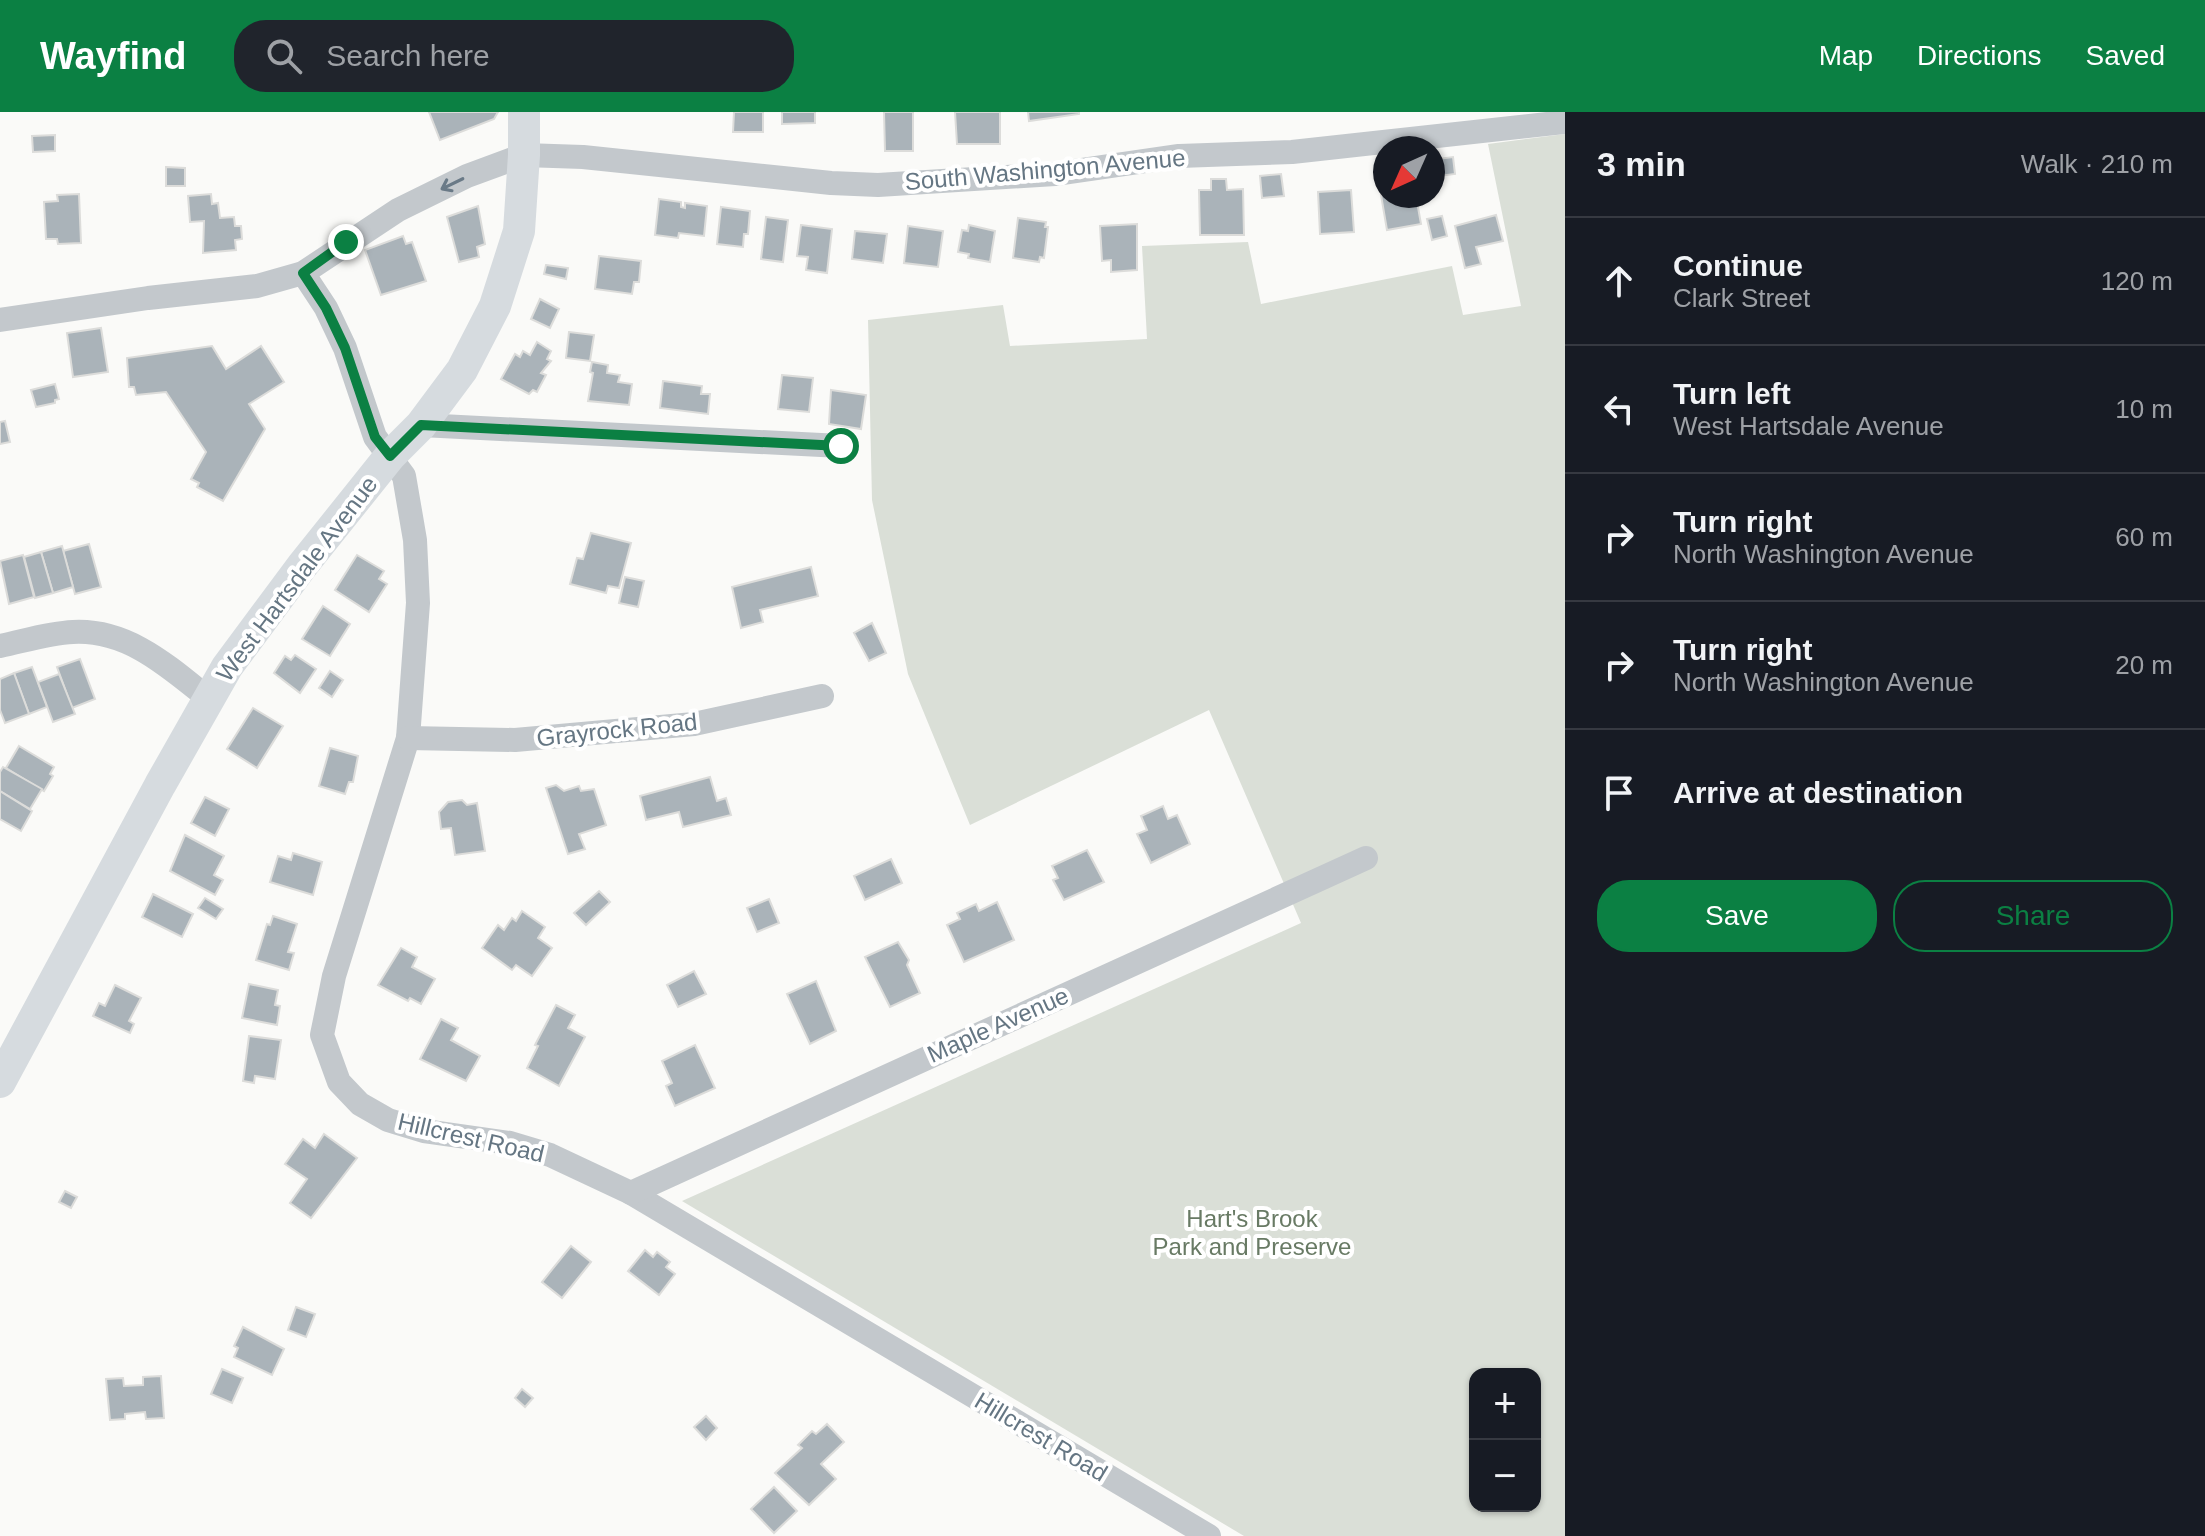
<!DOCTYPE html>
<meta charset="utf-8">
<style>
body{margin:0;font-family:Arial,sans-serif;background:#20242c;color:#f1f3f6}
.controls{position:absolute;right:24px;bottom:24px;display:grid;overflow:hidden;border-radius:16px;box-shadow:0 2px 6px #0004}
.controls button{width:72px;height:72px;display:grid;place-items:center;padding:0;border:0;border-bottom:2px solid #363941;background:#171b24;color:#f1f3f6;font:40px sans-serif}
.compass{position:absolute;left:1373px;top:24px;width:72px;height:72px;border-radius:50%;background:#171b24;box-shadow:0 2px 6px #0004;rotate:225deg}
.stop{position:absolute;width:24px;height:24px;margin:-18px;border:6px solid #0b8043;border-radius:50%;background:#fff}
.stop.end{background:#0b8043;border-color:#fff;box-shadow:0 2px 8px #0008}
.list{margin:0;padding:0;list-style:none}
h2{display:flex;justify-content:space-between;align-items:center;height:104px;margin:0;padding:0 32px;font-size:34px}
h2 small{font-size:26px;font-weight:400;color:#9ea1a6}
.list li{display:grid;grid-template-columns:52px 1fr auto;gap:24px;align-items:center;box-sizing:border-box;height:128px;padding:0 32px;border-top:2px solid #363941}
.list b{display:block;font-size:30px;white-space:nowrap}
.list p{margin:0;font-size:26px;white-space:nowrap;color:#9ea1a6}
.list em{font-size:26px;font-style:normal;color:#9ea1a6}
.actions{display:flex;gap:16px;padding:24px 32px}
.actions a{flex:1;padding:18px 0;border:2px solid #0b8043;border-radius:32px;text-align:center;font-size:28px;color:#0b8043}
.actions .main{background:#0b8043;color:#fff}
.icon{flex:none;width:44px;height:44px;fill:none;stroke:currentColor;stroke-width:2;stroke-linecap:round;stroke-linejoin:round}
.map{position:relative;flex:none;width:1565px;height:1424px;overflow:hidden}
header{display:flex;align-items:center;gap:48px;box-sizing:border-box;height:112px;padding:0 40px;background:#0b8043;color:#fff}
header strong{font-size:38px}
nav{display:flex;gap:44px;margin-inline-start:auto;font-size:28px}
.search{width:560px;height:72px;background:#20242c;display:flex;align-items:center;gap:20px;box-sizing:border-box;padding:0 28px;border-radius:32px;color:#9ea1a6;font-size:30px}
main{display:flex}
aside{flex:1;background:#171b24}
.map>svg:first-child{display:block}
.green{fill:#dadfd7;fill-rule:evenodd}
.building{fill:#aab3b9;stroke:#dcdcda;stroke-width:2}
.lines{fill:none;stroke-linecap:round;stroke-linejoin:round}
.minor{stroke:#c3c8cc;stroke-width:24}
.major{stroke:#d6dbdf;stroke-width:32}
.oneway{stroke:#6a7a87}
.route{stroke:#0b8043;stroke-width:10}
.labels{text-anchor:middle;stroke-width:8;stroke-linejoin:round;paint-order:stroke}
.street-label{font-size:24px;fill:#657683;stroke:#fff}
.park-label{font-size:24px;fill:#687a64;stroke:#fff}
</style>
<header>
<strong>Wayfind</strong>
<div class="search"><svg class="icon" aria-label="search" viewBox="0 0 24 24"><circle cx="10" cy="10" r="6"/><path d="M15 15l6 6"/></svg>Search here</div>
<nav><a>Map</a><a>Directions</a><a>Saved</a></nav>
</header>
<main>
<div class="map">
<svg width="1565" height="1424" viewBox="0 0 1565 1424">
<rect width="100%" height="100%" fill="#fafaf8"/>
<path class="green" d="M1565 22V1424H1244L682 1089 1301 811 1209 598 970 713 908 562 872 388 868 208 1003 193 1010 234 1147 227 1142 134 1248 130 1261 192 1452 154 1463 203 1521 194 1488 32ZM1475 1262H1535V1394H1475Z"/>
<g class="building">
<path d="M429 0H498L494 7 440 28Z"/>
<path d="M734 0H763V20H733Z"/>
<path d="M782 0H815V11L782 12Z"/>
<path d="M884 0H913V39H885Z"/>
<path d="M955 0H1000V32H957Z"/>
<path d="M1028 0H1079V2L1029 9Z"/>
<path d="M55 23V39L33 40 32 24Z"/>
<path d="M1453 45 1455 62 1439 64 1437 47Z"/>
<path d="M166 55 185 56V74H166Z"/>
<path d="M1281 62 1284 84 1262 86 1260 64Z"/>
<path d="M1211 67H1226L1227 78 1243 77 1244 123H1200L1199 78H1211Z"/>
<path d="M1351 78 1354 120 1320 122 1318 80Z"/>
<path d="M79 82 81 131 58 132 57 127H46L44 90 58 89 57 83Z"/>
<path d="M211 82 212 92 218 91 220 106 234 105 235 114H241L242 127 235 128 236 138 203 141 204 109 190 110 188 84Z"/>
<path d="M1385 82V84H1416L1421 112 1387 118 1381 83Z"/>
<path d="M659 87 681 90V95L685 96V91L707 94 704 124 679 121 678 126 655 123Z"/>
<path d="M478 94 485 132 477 135 479 145 459 150 447 105Z"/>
<path d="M721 95 750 99 748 122H744L743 135 717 132Z"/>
<path d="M1496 103 1503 129 1476 135 1481 152 1465 156 1455 114Z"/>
<path d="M1442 104 1447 124 1432 128 1427 107Z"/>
<path d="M766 105 788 108 783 150 761 147Z"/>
<path d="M1018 106 1046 110 1045 115H1048L1044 146 1040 145 1039 150 1013 146Z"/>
<path d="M1137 112V158L1111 160V148L1102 149 1100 114Z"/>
<path d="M801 113 832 117 827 161 806 158 808 145 797 144Z"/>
<path d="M969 113 995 119 990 150 968 146 969 142 958 140 962 118 968 119Z"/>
<path d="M908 114 943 119 938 155 904 151Z"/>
<path d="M855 119 887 122 883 151 852 147Z"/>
<path d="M403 124 406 132 412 130 426 169 381 183 365 138Z"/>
<path d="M599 144 641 149 639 170H634L632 182 595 177Z"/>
<path d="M546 153 568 156 566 167 544 162Z"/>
<path d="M540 187 559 197 550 216 531 207Z"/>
<path d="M101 216 108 260 73 265 67 221Z"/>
<path d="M569 220 594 223 590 249 566 246Z"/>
<path d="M537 230 551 239 547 247 551 249 541 261 546 263 537 280 533 278 529 282 501 267 515 242 520 245 523 239 530 243Z"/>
<path d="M212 234 226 257 261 234 284 270 249 292 265 317 223 389 197 375 199 371 191 367 206 340 166 280 136 283 134 275H129L127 246Z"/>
<path d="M592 250 608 253 607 261 620 263 618 270 632 272 629 293 588 289 593 261 590 260Z"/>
<path d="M782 263 813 266 809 300 778 297Z"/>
<path d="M663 269 702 274 701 282H710L708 302 660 296Z"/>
<path d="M55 272 59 287 55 288V291L36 295 31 278Z"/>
<path d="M831 278 866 283 861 317 829 312Z"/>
<path d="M5 309 10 330 0 332V310Z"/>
<path d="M591 421 631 431 619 476 608 474 606 481 570 472 577 446 583 447Z"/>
<path d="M89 432 101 475 75 482 63 439Z"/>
<path d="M62 434 73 475 53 481 41 440Z"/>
<path d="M41 440 53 481 35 486 24 445Z"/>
<path d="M23 443 34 485 9 492 0 449Z"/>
<path d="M357 443 384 459 379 467 387 472 369 500 335 478Z"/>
<path d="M811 455 818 484 760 498 763 510 741 516 732 475Z"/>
<path d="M625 465 644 469 638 495 619 491Z"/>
<path d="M323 494 350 512 330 544 302 527Z"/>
<path d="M872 511 886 541 869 549 854 521Z"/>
<path d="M295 543 316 557 300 581 274 561 285 544 291 548Z"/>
<path d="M80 547 95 587 72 596 57 555Z"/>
<path d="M32 555 47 595 29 602 14 561Z"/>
<path d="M330 559 343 568 332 585 319 576Z"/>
<path d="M14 561 29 602 5 611 0 598V567Z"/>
<path d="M59 562 75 602 53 610 38 570Z"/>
<path d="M253 596 283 614 257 656 227 637Z"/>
<path d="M19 634 54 655 50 662 53 664 44 679 6 656Z"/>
<path d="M330 636 358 644 353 670H349L345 682 319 674Z"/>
<path d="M3 655 42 677 30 697 0 679V660Z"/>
<path d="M710 665 717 689 726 686 731 703 683 715 679 700 646 708 640 684Z"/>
<path d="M556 673 564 679 579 674 581 679 594 677 606 713 579 722 585 737 568 742 546 676Z"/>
<path d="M0 679 32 699 21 719 0 707Z"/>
<path d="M205 685 229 697 215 724 191 711Z"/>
<path d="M462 688 467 693 477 691 485 739 455 743 451 716 441 717 439 700 448 690Z"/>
<path d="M1163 694 1168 707 1177 703 1190 732 1151 751 1137 722 1147 718 1141 704Z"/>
<path d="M185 723 224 744 214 763 223 768 215 783 170 759Z"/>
<path d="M1087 738 1104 770 1064 788 1053 768 1058 766 1052 754Z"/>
<path d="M293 741 322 750 313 783 270 770 278 744 291 748Z"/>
<path d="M891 747 902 771 865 788 854 764Z"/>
<path d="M599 779 610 790 586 813 574 801Z"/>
<path d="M153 782 193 802 182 825 142 805Z"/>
<path d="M205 786 223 797 216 807 198 796Z"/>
<path d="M769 787 779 811 757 820 747 796Z"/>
<path d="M997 790 1014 828 964 850 947 813 960 807 957 801 976 792 979 799Z"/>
<path d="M522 799 545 815 538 826 552 836 532 864 516 853 512 858 482 836 498 813 504 818 512 806 516 809Z"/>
<path d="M273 804 297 812 288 840 294 841 289 858 256 848 267 812 270 813Z"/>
<path d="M898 830 909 848 907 853 920 881 890 895 865 845Z"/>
<path d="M401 836 417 845 412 855 435 867 421 892 410 886 408 889 378 873Z"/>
<path d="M694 859 706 882 678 895 667 873Z"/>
<path d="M816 869 836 919 810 932 787 882Z"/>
<path d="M249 872 278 878 275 893 280 894 277 913 242 906Z"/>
<path d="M115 873 141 886 129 909 134 912 130 921 93 904 99 891 105 894Z"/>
<path d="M556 893 575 903 568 916 585 925 559 974 527 956 538 934 535 933Z"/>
<path d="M441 907 458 916 451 928 480 944 466 969 420 947Z"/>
<path d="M249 924 281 928 275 967 255 964 254 971 243 969Z"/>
<path d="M695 933 715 976 675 994 666 974 672 971 662 949Z"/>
<path d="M324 1022 357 1046 311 1106 290 1091 307 1067 285 1052 303 1027 315 1036Z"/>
<path d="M65 1079 77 1085 71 1096 59 1090Z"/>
<path d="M571 1134 591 1150 562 1186 542 1170Z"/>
<path d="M645 1138 653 1145 657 1140 670 1150 666 1155 675 1162 659 1183 628 1159Z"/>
<path d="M296 1195 315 1202 306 1225 288 1218Z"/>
<path d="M243 1215 284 1237 272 1263 234 1245 238 1236 234 1234Z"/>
<path d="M222 1257 243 1266 232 1291 211 1282Z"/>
<path d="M161 1264 164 1306 146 1307 145 1300 125 1302V1307L110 1308 106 1267 123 1266 124 1274 143 1273V1265Z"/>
<path d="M522 1277 533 1286 525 1295 515 1286Z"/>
<path d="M706 1304 717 1316 706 1328 694 1315Z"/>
<path d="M827 1312 844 1330 821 1352 836 1367 809 1393 775 1361 802 1336 798 1333 812 1319 816 1322Z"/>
<path d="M774 1375 797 1399 774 1421 751 1397Z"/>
</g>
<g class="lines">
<g class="minor">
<path d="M303 161 326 196 345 236 375 325 404 364 415 428 418 491 408 626 334 864 322 923 339 970 360 992 388 1008 424 1019 510 1031 550 1043 631 1081 1209 1424"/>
<path d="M0 208 148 186 257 174 303 161 398 98 467 64 524 43 583 45 831 71 878 73 1055 62 1179 44 1292 40 1565 10"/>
<path d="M421 313 841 334"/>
<path d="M0 534C24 529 49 521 73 520 128 517 169 555 209 587"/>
<path d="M408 626 515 628 694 612 822 584"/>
<path d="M631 1081 1366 746"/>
</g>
<path class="major" d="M0 970 160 673 227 555 302 454 390 344 421 313 462 258 495 194 519 119 524 43V0"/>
</g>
<defs><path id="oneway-shaft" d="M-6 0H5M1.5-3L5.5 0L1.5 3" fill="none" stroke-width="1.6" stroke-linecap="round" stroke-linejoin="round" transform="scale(2)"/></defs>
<use class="oneway" href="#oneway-shaft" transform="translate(452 72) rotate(154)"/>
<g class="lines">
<path class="route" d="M346 130 303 161 326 196 345 236 375 325 390 344 421 313 841 334"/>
</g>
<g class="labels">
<g class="street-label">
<text transform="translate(1045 58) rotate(-5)" y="8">South Washington Avenue</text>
<text transform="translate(297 467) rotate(-53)" y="8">West Hartsdale Avenue</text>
<text transform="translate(617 618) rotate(-6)" y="8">Grayrock Road</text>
<text transform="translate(998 913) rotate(-24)" y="8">Maple Avenue</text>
<text transform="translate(471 1026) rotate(13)" y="8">Hillcrest Road</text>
<text transform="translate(1041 1325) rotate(31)" y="8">Hillcrest Road</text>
</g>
<g class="park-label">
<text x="1252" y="1115">Hart's Brook<tspan x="1252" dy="28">Park and Preserve</tspan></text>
</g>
</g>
</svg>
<div class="controls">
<button>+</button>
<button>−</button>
</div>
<svg class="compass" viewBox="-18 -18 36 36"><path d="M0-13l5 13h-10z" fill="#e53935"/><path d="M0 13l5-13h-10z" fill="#9ea1a6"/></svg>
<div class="stop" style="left:841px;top:334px"></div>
<div class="stop end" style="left:346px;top:130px"></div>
</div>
<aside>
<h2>3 min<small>Walk · 210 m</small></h2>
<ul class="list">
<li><svg class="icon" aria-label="ahead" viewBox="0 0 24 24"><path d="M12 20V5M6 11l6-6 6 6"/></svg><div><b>Continue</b><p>Clark Street</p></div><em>120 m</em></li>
<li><svg class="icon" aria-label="left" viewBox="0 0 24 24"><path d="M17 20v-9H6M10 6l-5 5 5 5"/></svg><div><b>Turn left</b><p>West Hartsdale Avenue</p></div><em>10 m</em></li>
<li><svg class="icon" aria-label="right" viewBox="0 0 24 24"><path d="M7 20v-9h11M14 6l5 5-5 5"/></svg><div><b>Turn right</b><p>North Washington Avenue</p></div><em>60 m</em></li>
<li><svg class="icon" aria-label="right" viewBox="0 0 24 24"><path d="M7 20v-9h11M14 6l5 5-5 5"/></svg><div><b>Turn right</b><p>North Washington Avenue</p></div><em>20 m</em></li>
<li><svg class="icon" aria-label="arrive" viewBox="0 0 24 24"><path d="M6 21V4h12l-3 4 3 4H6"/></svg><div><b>Arrive at destination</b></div></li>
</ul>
<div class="actions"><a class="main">Save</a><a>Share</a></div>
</aside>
</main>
